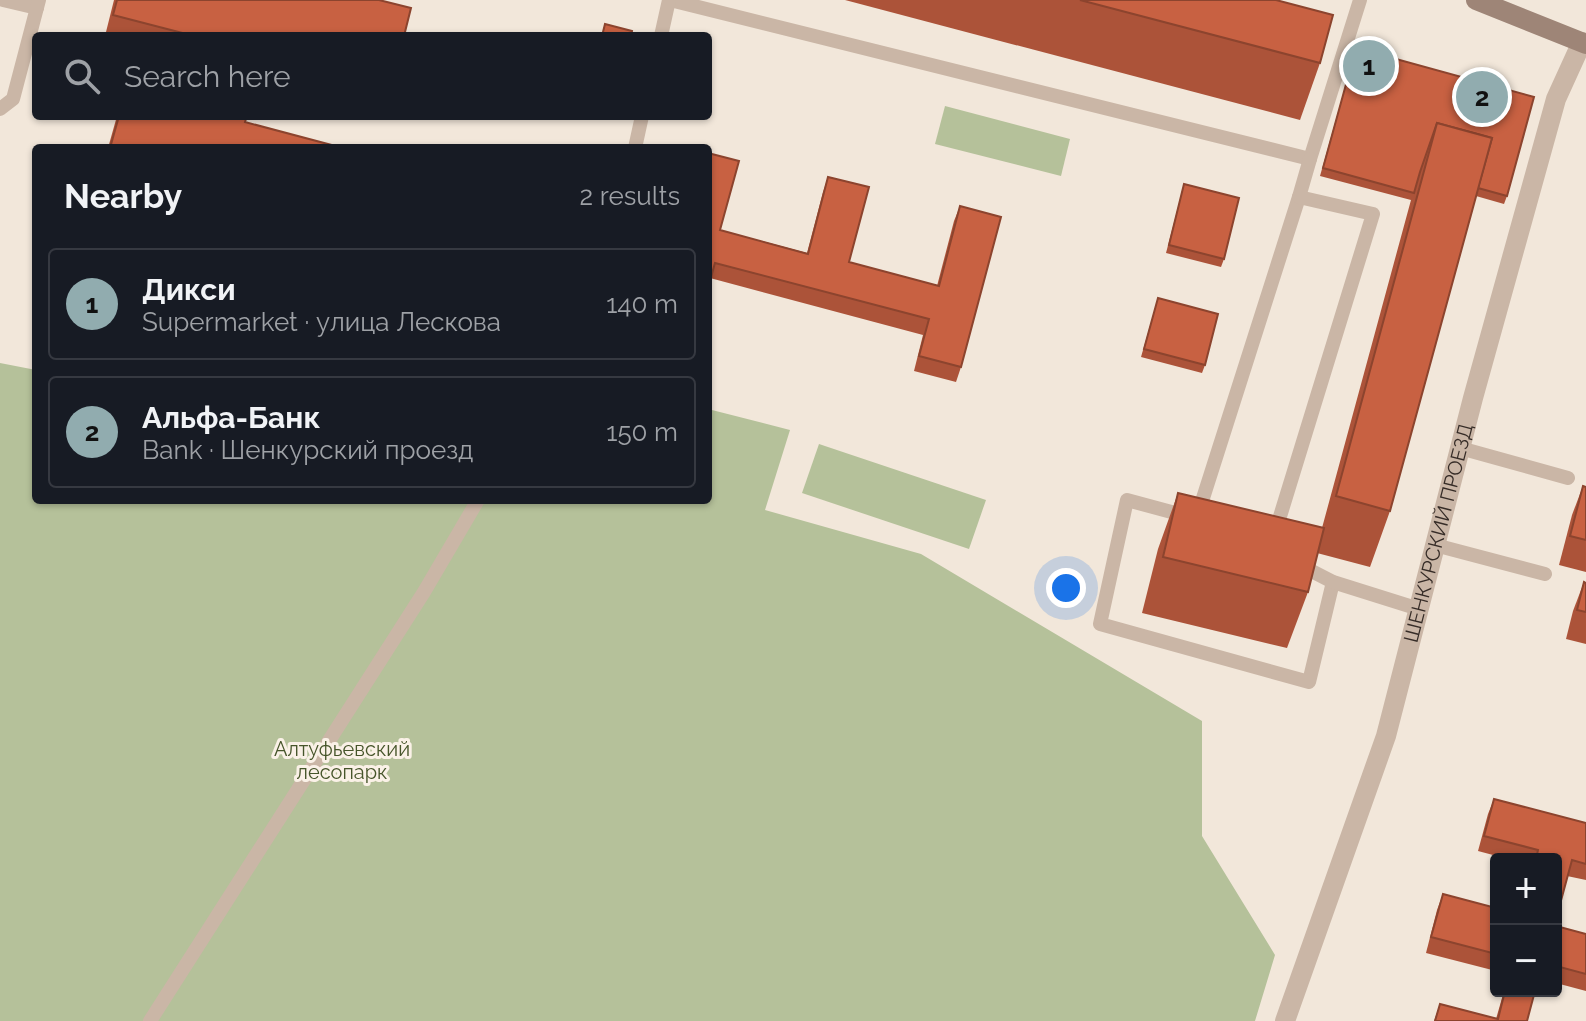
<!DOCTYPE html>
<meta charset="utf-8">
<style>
body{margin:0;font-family:Raleway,sans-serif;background:#242831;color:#f1f3f6}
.controls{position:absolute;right:24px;bottom:24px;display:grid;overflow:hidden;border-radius:8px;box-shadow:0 2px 6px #0004}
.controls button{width:72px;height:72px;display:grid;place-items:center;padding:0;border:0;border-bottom:2px solid #363941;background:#171b24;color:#f1f3f6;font:40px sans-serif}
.you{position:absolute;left:1066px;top:588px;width:28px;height:28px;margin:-20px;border:6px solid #fff;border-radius:50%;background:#1a73e8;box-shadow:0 0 0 12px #1a73e833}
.badge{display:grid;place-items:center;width:52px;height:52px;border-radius:50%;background:#91acaf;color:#111;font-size:26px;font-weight:700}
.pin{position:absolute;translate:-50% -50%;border:4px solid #fff;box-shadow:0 2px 8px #0006}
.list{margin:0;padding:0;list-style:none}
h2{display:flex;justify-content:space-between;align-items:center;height:104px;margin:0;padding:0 32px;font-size:34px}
h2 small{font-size:26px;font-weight:400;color:#9ea1a6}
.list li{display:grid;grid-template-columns:52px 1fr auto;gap:24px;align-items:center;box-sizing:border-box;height:112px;margin:0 16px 16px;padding:0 16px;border:2px solid #363941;border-radius:8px}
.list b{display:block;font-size:30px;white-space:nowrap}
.list p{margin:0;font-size:26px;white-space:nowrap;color:#9ea1a6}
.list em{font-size:26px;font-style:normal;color:#9ea1a6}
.icon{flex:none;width:44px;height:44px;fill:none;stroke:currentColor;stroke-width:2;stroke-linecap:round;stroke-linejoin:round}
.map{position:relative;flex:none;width:1586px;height:1021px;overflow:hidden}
.search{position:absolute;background:#171b24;box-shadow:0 2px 6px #0004;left:32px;top:32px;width:680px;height:88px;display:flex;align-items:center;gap:20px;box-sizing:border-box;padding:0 28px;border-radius:8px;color:#9ea1a6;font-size:30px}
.panel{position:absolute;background:#171b24;box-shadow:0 2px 6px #0004;left:32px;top:144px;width:680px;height:360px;border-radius:8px}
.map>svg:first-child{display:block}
.green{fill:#b5c19a}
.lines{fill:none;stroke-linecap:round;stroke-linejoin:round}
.service{stroke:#cab6a6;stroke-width:14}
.minor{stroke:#cab6a6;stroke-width:20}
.secondary{stroke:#9e8577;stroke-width:20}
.wall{fill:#ac5339}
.building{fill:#c86142;stroke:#8c442e;stroke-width:2}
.labels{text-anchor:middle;stroke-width:6;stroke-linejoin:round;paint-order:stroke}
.street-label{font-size:20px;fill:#362c27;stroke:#faf1e7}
.park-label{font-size:20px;fill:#46552a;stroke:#faf1e7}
</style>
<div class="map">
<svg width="1586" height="1021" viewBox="0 0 1586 1021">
<rect width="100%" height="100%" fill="#f2e7da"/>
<g class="green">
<path d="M945 106 1070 139 1061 176 935 144Z"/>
<path d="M0 363 36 370V500H708V409L790 430 765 510 921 554 1202 721V836L1275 955 1255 1021H0Z"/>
<path d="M819 444 986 500 969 549 802 493Z"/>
</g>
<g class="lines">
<g class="service">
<path d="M3 0 37 8"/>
<path d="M670 0 1310 159 1360 0"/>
<path d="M661 36 669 0"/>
<path d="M0 109 13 99 39 0"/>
<path d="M635 148 642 116"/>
<path d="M1460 448 1568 478"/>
<path d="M1190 517 1127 500 1100 624 1309 682 1333 582"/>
<path d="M1197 517 1299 197"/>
<path d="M1274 536 1373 214 1299 197 1310 159"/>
<path d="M1435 545 1545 574"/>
<path d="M1296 563 1333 582 1419 609"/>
<path d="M150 1021 424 592 478 500"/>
</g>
<path class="minor" id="s1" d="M1285 1021 1386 736 1473 398 1556 99 1582 42"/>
<path class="secondary" d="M1476 0 1586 44"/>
</g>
<g class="wall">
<path d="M114 0H379L404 36H105Z"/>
<path d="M845 0H1276L1320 63 1300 120Z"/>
<path d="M1356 48 1507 196 1504 204 1476 196 1390 511 1370 567 1317 553 1308 592 1287 648 1142 613 1158 549 1178 493 1322 528 1411 200 1320 176Z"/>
<path d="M117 116H247L245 122 343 148H108Z"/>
<path d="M828 177 849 262 937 286 954 221 960 206 961 367 956 382 914 371 923 335 710 278 720 230 807 253 823 192Z"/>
<path d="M1184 184 1224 259 1221 267 1166 253Z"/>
<path d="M1158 298 1205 365 1202 373 1141 357Z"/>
<path d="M1583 486 1586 487V572L1559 565 1572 515Z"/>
<path d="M1584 582 1586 583V644L1566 639 1573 611Z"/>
<path d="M1494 799 1586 823V880L1567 876 1556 859H1508L1478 851 1488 814Z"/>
<path d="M1443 894 1496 908V971L1426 953 1437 910Z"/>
<path d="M1556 926 1586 934V991L1556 983Z"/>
<path d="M1504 991H1535L1527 1021H1434L1440 1004 1496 1019Z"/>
</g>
<g class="building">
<path d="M117 0H379L411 8 404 36H194L113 15Z"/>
<path d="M1080 0H1276L1333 15 1320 63Z"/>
<path d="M605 24 632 31 631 36H602Z"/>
<path d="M1356 48 1534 97 1507 196 1478 188 1492 138 1437 123 1420 172 1414 193 1323 168Z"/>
<path d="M119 116H247L245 122 343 148H110Z"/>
<path d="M1437 123 1492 138 1390 511 1336 496Z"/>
<path d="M708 153 739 161 720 230 808 254 828 177 869 187 849 262 939 286 960 206 1001 217 961 367 919 356 929 319 715 263 708 288Z"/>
<path d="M1184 184 1239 198 1224 259 1169 245Z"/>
<path d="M1158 298 1218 314 1205 365 1144 349Z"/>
<path d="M1583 486 1586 487V540L1570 536Z"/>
<path d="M1178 493 1324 528 1308 592 1163 557Z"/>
<path d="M1584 582 1586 583V612L1577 610Z"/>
<path d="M1494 799 1586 823V864L1572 860 1556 919V859H1536L1538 850 1484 836Z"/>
<path d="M1443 894 1496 908V954L1431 937Z"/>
<path d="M1556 926 1586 934V974L1556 966Z"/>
<path d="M1505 991H1535L1527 1021H1435L1440 1004 1498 1019Z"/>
</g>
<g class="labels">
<g class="street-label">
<text dy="7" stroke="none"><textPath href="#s1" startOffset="512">ШЕНКУРСКИЙ ПРОЕЗД</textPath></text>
</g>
<g class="park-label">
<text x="342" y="756">Алтуфьевский<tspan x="342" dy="23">лесопарк</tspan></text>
</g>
</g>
</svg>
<div class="controls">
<button>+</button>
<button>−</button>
</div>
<div class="you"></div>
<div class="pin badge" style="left:1369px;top:66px">1</div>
<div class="pin badge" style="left:1482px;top:97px">2</div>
<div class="search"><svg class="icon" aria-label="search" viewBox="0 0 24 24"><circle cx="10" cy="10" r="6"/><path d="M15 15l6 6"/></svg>Search here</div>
<section class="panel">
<h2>Nearby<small>2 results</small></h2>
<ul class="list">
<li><span class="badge">1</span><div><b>Дикси</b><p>Supermarket · улица Лескова</p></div><em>140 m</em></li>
<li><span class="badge">2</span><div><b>Альфа-Банк</b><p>Bank · Шенкурский проезд</p></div><em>150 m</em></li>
</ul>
</section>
</div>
